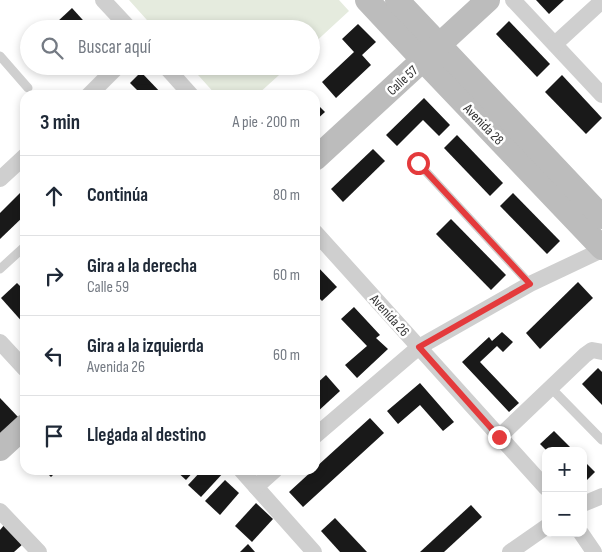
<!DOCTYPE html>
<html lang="es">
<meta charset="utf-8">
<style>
body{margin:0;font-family:"Sofia Sans Condensed",sans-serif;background:#f2f2f3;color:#1f2937}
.controls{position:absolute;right:15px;bottom:15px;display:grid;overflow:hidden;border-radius:10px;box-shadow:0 2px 8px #0003}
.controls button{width:45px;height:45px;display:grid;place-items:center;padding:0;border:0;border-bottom:1px solid #e0e1e3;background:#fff;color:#1f2937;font:25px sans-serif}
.stop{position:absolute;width:15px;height:15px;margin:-11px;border:4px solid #e43a3c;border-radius:50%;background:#fff}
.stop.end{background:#e43a3c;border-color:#fff;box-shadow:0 1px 5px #0008}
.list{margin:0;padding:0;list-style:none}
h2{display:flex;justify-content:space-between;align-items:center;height:65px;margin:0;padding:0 20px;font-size:21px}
h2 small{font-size:16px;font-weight:400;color:#747a83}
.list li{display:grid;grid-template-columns:32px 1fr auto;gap:15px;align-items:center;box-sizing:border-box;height:80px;padding:0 20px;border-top:1px solid #e0e1e3}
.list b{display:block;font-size:19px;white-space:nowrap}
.list p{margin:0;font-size:16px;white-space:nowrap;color:#747a83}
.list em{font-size:16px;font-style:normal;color:#747a83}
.icon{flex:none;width:28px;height:28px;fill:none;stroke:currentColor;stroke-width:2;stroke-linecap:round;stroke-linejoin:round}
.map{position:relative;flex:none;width:602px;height:552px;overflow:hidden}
.search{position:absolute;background:#fff;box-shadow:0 2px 8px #0003;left:20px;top:20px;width:300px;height:55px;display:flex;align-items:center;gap:12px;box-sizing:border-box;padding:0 18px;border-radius:28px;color:#747a83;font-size:19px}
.panel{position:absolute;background:#fff;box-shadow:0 2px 8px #0003;left:20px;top:90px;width:300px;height:385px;border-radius:15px}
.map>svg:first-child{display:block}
.green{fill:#e5ebde}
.building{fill:#191919}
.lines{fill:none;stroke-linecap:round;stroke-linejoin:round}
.lane{stroke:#cfcfcf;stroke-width:9}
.street{stroke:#cfcfcf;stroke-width:16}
.secondary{stroke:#bcbcbc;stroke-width:24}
.route{stroke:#e43a3c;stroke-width:6}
.labels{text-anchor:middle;stroke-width:5;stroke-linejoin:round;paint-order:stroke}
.street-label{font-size:14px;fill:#323232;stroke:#fff}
</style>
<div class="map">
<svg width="602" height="552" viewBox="0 0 602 552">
<rect width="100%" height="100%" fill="#fff"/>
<g class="green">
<path d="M129 0H339L349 11 311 46V29H155Z"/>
<path d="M190 66H289L257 95H216Z"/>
</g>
<g class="building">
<path d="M536 0H564L549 14Z"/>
<path d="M72 8 91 29H61L56 23Z"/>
<path d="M509 21 550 64 537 77 496 34Z"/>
<path d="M358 24 376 42 362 55 371 65 336 98 322 82 354 52 342 39Z"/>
<path d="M141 72 163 95H142L130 83Z"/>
<path d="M562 75 602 118 586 134 545 92Z"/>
<path d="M424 98 450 125 439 136 423 120 397 146 386 135Z"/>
<path d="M315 102 325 112 315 121Z"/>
<path d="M457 135 503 183 490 196 444 148Z"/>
<path d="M373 149 385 161 343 202 331 189Z"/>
<path d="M25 188V215L0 239V213Z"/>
<path d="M513 193 560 241 547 254 500 206Z"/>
<path d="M451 219 506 275 491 290 436 234Z"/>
<path d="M315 264 337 287 322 301 315 294Z"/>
<path d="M578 282 593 298 540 349 526 333Z"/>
<path d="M17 283 25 291V325L1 298Z"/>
<path d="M354 307 380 335 376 338 388 349 357 378 345 365 367 346 341 319Z"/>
<path d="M502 332 513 342 503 352 497 346 480 362 519 403 509 412 462 362 489 337 492 341Z"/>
<path d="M598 368 602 372V405L582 384Z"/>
<path d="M326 375 340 391 315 414V385Z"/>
<path d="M420 383 454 422 443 431 420 405 398 424 387 411Z"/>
<path d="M0 398 19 418 0 436Z"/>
<path d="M370 418 384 433 303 507 289 492 313 470H315V468Z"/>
<path d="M554 431 574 451H547L540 444Z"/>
<path d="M583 460 595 472 583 484Z"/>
<path d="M44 470H58L51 477Z"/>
<path d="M175 470H195L186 480Z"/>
<path d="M202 470H222L224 472 201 497 188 485Z"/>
<path d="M225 480 239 493 220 515 205 501Z"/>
<path d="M256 503 273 519 252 542 235 526Z"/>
<path d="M471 505 482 517 444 552H420Z"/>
<path d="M335 518 367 552H340L321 531Z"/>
<path d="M5 524 24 543 14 552H0V530Z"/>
<path d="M248 544 255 552H240Z"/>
</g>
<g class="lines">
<g class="lane">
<path d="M0 56 28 88"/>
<path d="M418 163 530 284"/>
<path d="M0 269 23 248"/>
<path d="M551 388 602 440"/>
</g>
<g class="street">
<path d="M103 0 130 29"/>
<path d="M513 0 602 95"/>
<path d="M555 44 602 1"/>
<path d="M165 66 191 95"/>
<path d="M89 95 118 66"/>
<path d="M0 179 25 156"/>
<path d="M315 232 546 488"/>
<path d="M0 342 25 369"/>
<path d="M315 436 419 347 530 284 602 250"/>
<path d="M499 437 585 355 592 350 602 352"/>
<path d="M241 470 314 552"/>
<path d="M256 487 275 470"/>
<path d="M583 504 602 496"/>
<path d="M0 511 39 552"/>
<path d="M581 533 594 552"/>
<path d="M510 552 546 527"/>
</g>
<g class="secondary">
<path d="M367 0 423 60 602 248"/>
<path d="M397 0 602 217"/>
<path d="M315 159 488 0"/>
<path d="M0 449 25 426"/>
</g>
</g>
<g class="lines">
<path class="route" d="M418 163 530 284 419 347 499 437"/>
</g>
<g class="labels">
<g class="street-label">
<text transform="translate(402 80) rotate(-43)" y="5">Calle 57</text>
<text transform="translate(484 124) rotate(46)" y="5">Avenida 28</text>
<text transform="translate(390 315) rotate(48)" y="5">Avenida 26</text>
</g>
</g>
</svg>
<div class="controls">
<button>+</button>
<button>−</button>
</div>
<div class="stop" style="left:418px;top:163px"></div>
<div class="stop end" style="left:499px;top:437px"></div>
<div class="search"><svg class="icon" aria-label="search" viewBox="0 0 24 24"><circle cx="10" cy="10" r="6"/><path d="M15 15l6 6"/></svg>Buscar aquí</div>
<section class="panel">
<h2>3 min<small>A pie · 200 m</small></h2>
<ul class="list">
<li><svg class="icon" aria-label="ahead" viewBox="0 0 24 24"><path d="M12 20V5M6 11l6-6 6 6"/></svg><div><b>Continúa</b></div><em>80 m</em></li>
<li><svg class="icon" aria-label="right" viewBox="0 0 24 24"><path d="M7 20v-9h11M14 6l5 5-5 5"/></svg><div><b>Gira a la derecha</b><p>Calle 59</p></div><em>60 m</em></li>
<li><svg class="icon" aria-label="left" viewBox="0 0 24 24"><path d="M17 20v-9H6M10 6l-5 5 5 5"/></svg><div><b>Gira a la izquierda</b><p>Avenida 26</p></div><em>60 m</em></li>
<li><svg class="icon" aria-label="arrive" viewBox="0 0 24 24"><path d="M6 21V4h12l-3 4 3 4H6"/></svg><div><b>Llegada al destino</b></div></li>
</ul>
</section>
</div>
